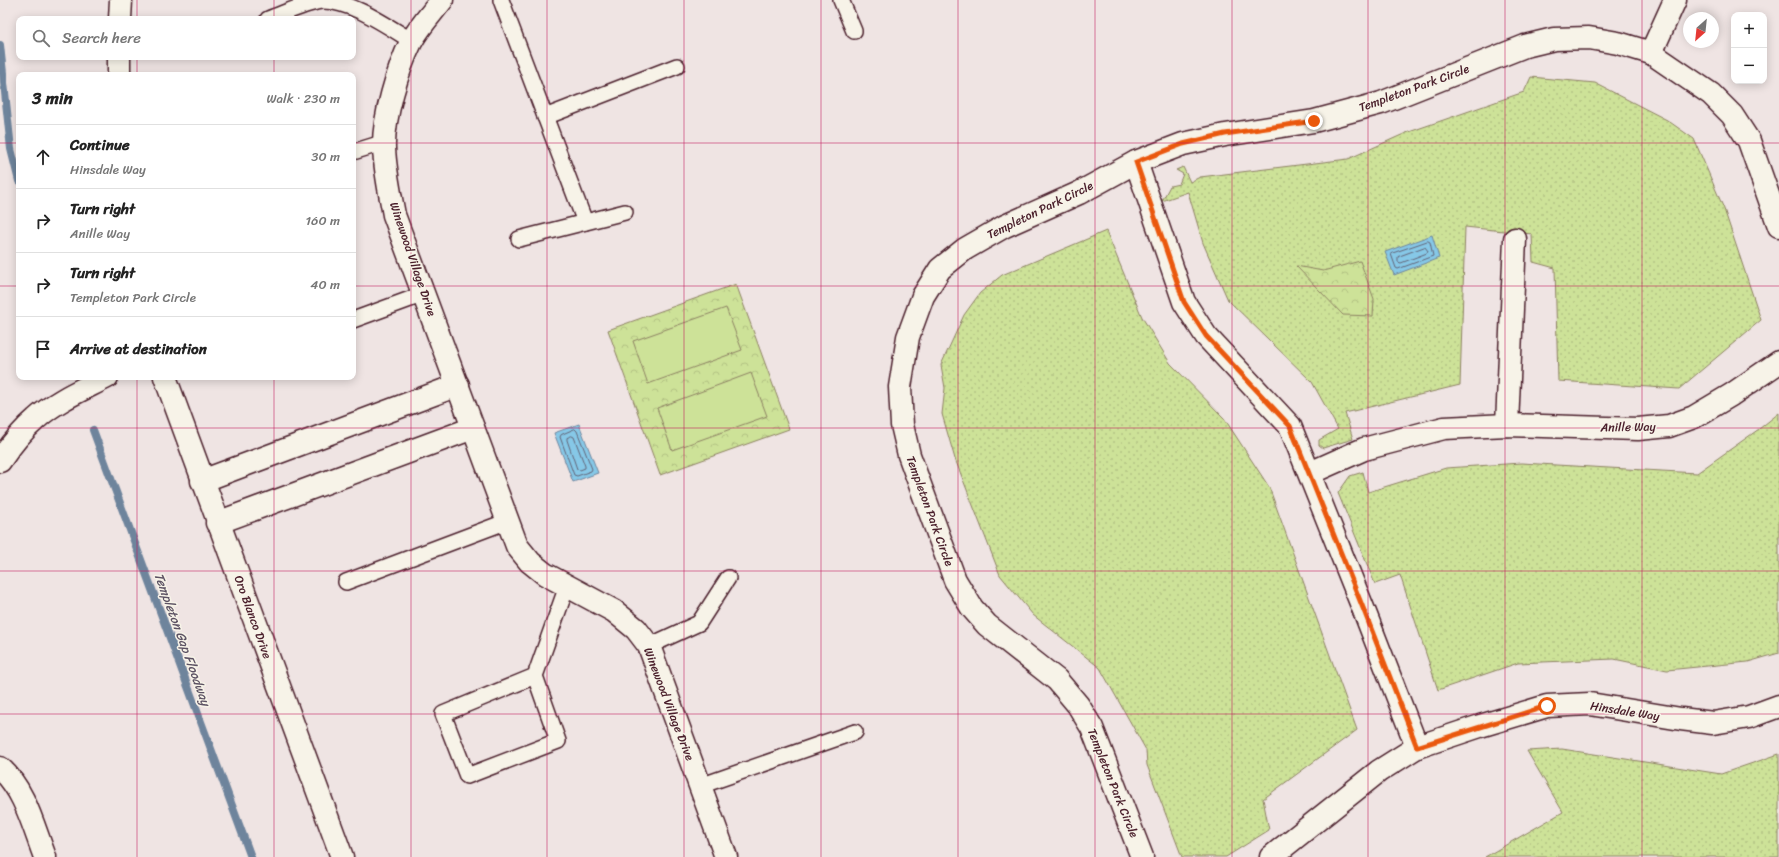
<!DOCTYPE html>
<meta charset="utf-8">
<style>
body{margin:0;font-family:Sriracha,sans-serif;background:#f2f2f2;color:#222}
.controls{position:absolute;right:12px;top:12px;display:grid;overflow:hidden;border-radius:8px;box-shadow:0 2px 10px #0003}
.controls button{width:36px;height:36px;display:grid;place-items:center;padding:0;border:0;border-bottom:1px solid #e0e0e0;background:#fff;color:#222;font:20px sans-serif}
.compass{position:absolute;left:1683px;top:12px;width:36px;height:36px;border-radius:50%;background:#fff;box-shadow:0 2px 10px #0003;rotate:207deg}
.stop{position:absolute;width:12px;height:12px;margin:-9px;border:3px solid #ea580c;border-radius:50%;background:#fff}
.stop.end{background:#ea580c;border-color:#fff;box-shadow:0 1px 4px #0008}
.list{margin:0;padding:0;list-style:none}
h2{display:flex;justify-content:space-between;align-items:center;height:52px;margin:0;padding:0 16px;font-size:17px}
h2 small{font-size:13px;font-weight:400;color:#767676}
.list li{display:grid;grid-template-columns:26px 1fr auto;gap:12px;align-items:center;box-sizing:border-box;height:64px;padding:0 16px;border-top:1px solid #e0e0e0}
.list b{display:block;font-size:15px;white-space:nowrap}
.list p{margin:0;font-size:13px;white-space:nowrap;color:#767676}
.list em{font-size:13px;font-style:normal;color:#767676}
.icon{flex:none;width:22px;height:22px;fill:none;stroke:currentColor;stroke-width:2;stroke-linecap:round;stroke-linejoin:round}
.map{position:relative;flex:none;width:1779px;height:857px;overflow:hidden}
.search{position:absolute;background:#fff;box-shadow:0 2px 10px #0003;left:16px;top:16px;width:340px;height:44px;display:flex;align-items:center;gap:10px;box-sizing:border-box;padding:0 14px;border-radius:8px;color:#767676;font-size:15px}
.panel{position:absolute;background:#fff;box-shadow:0 2px 10px #0003;left:16px;top:72px;width:340px;height:308px;border-radius:8px}
.map>svg:first-child{display:block}
.grass{fill:url(#grass-dots);stroke:#8c8062}
.park{fill:url(#park-crowns);stroke:#8c8062}
.pitch{fill:#cde298;stroke:#8c8062}
.water{fill:#86c8e7;stroke:#6e849c}
.lines{fill:none;stroke-linecap:round;stroke-linejoin:round}
.shore{stroke:#626376;stroke-width:1}
.stream{stroke:#6e849c;stroke-width:8}
.service-casing{stroke:#4a1f2b;stroke-width:18}
.minor-casing{stroke:#4a1f2b;stroke-width:25}
.tertiary-casing{stroke:#4a1f2b;stroke-width:25}
.service{stroke:#f7f3e8;stroke-width:15}
.minor{stroke:#f7f3e8;stroke-width:22}
.tertiary{stroke:#f7f3e8;stroke-width:22}
.route{stroke:#ea580c;stroke-width:5}
.grid{fill:none;stroke:#c2185b;stroke-width:1;stroke-opacity:0.55}
.labels{text-anchor:middle;stroke-width:3;stroke-linejoin:round;paint-order:stroke}
.street-label{font-size:12px;fill:#4a1f2b;stroke:#f7f3e8}
.water-label{font-size:13px;font-style:italic;fill:#5c5263;stroke:#f7f3e8}
</style>
<div class="map">
<svg width="1779" height="857" viewBox="0 0 1779 857">
<defs>
<pattern id="grass-dots" width="8" height="8" patternUnits="userSpaceOnUse"><rect width="8" height="8" fill="#cde298"/><path d="M2 2h.1M6 6h.1" fill="none" stroke="#b2c183" stroke-width="1.8" stroke-linecap="round"/></pattern>
<pattern id="park-crowns" width="20" height="18" patternUnits="userSpaceOnUse"><rect width="20" height="18" fill="#cde298"/><path d="M2 6a3 3 0 1 1 6 0M12 15a3 3 0 1 1 6 0" fill="none" stroke="#b2c183"/></pattern>
</defs>
<rect width="100%" height="100%" fill="#efe4e3"/>
<filter id="ink" filterUnits="userSpaceOnUse"><feTurbulence type="fractalNoise" baseFrequency=".025" numOctaves="2"/><feDisplacementMap in="SourceGraphic" scale="8" xChannelSelector="R" yChannelSelector="G"/><feConvolveMatrix kernelMatrix="1 2 1 2 8 2 1 2 1" color-interpolation-filters="sRGB"/></filter>
<g filter="url(#ink)">
<g class="grass">
<path d="M1531 77 1595 83 1667 120 1694 139 1724 209 1761 320 1679 389 1558 381 1555 268 1533 262 1532 234 1465 227 1460 385 1345 413 1353 439 1323 448 1319 445V440L1338 429 1312 382 1228 300 1203 243 1188 192 1162 201 1170 186 1179 184 1183 174 1176 170 1183 167 1190 182 1200 177 1348 159 1406 133 1524 92Z"/>
<path d="M1106 231 1142 317 1170 363 1224 418 1269 487 1357 730 1263 799 1269 830 1226 857H1182L1147 765 1146 750 1100 668 1033 615 1000 575 955 459 942 414 945 388 941 365 964 315 980 293 1002 275Z"/>
<path d="M1779 413V653L1748 662 1667 670 1614 659 1518 663 1438 690 1400 575 1375 584 1338 493 1350 476 1363 472 1368 492 1446 468 1521 463 1697 473 1759 429Z"/>
<path d="M1562 749 1721 774 1779 754V857H1485L1563 812 1527 751Z"/>
</g>
<g class="park">
<path d="M1360 261 1374 299 1373 316 1343 315 1296 266 1323 271Z"/>
<path d="M736 284 789 429 660 475 608 330Z"/>
</g>
<g class="pitch">
<path d="M726 308 742 350 648 384 633 341Z"/>
<path d="M751 373 767 416 672 450 657 408Z"/>
</g>
<g class="water">
<path d="M1432 235 1439 258 1394 275 1385 252Z"/>
<path d="M579 424 598 473 573 482 554 433Z"/>
</g>
<g class="lines">
<g class="shore">
<path d="M1428 241 1430 242 1433 256 1398 269 1396 268 1391 254Z"/>
<path d="M1425 247 1428 251 1427 253 1401 263 1398 262V257Z"/>
<path d="M575 429 577 431 592 469 591 471 577 476 574 475 560 437 561 435Z"/>
<path d="M572 436 574 437 585 466V468L580 470 577 469 567 440V438Z"/>
</g>
<g class="stream">
<path d="M0 45 11 149 19 181"/>
<path d="M93 430 251 857"/>
</g>
<defs>
<g id="service">
<path d="M501 0 585 222"/>
<path d="M841 0 854 31"/>
<path d="M268 19C285 13 303 4 321 1 351 0 387 26 412 41"/>
<path d="M545 117 677 66"/>
<path d="M353 152 385 142"/>
<path d="M519 239 625 212"/>
<path d="M353 320 424 294"/>
<path d="M346 582 508 521"/>
<path d="M649 646 699 623 728 578"/>
<path d="M535 676 558 741 467 776 443 714 535 676 567 586"/>
<path d="M700 786 855 732"/>
</g>
<g id="minor">
<path d="M442 0C432 13 419 27 411 42 398 69 383 118 384 148 385 171 390 193 394 215L517 546 530 562 545 574 614 611 636 629 649 646 726 857"/>
<path d="M1651 53 1675 0"/>
<path d="M1136 162 1184 302 1206 336 1290 426 1365 613 1417 747"/>
<path d="M1507 425 1515 239"/>
<path d="M0 461C10 446 22 431 36 419 55 401 84 389 107 377"/>
<path d="M1310 473 1364 449 1444 428 1507 425 1638 429 1669 426 1694 417 1731 395 1779 362"/>
<path d="M202 481 458 385"/>
<path d="M217 523 473 428"/>
<path d="M0 768C25 790 33 826 45 857"/>
<path d="M1142 857 1092 728 1078 705 1057 680 987 625 972 608 955 580 909 455 902 425 900 387 908 337 923 296 940 269 965 249 1005 226 1079 193 1136 162 1183 144 1225 135 1314 121 1381 103 1525 46 1554 39 1589 38 1618 43 1651 53 1711 94 1732 115 1749 141 1779 226"/>
<path d="M1271 857 1379 771 1417 747 1480 726 1547 706 1590 704 1681 719 1713 723 1749 717 1779 706"/>
</g>
<g id="tertiary">
<path d="M120 19 121 0"/>
<path d="M119 75V57"/>
<path d="M165 377 342 857"/>
</g>
</defs>
<use href="#service" class="service-casing"/>
<use href="#minor" class="minor-casing"/>
<use href="#tertiary" class="tertiary-casing"/>
<use href="#service" class="service"/>
<use href="#minor" class="minor"/>
<use href="#tertiary" class="tertiary"/>
</g>
</g>
<g class="lines" filter="url(#ink)">
<path class="route" d="M1314 121 1225 134 1183 144 1136 162 1184 302 1206 336 1290 426 1365 613 1417 747 1547 706"/>
</g>
<path class="grid" d="M137 0V19M274 0V19M411 0V857M547 0V857M684 0V857M821 0V857M958 0V857M1095 0V857M1232 0V857M1368 0V857M1505 0V857M1642 0V857M137 57V75M274 57V75M0 143H19M353 143H1779M0 286H19M353 286H1779M137 377V857M274 377V857M0 428H1779M0 571H1779M0 714H1779"/>
<g class="labels">
<g class="street-label">
<text transform="translate(1414 88) rotate(-20)" y="4">Templeton Park Circle</text>
<text transform="translate(1040 210) rotate(-26)" y="4">Templeton Park Circle</text>
<text transform="translate(413 259) rotate(71)" y="4">Winewood Village Drive</text>
<text transform="translate(1628 427) rotate(-1)" y="4">Anille Way</text>
<text transform="translate(930 511) rotate(70)" y="4">Templeton Park Circle</text>
<text transform="translate(253 617) rotate(70)" y="4">Oro Blanco Drive</text>
<text transform="translate(669 704) rotate(69)" y="4">Winewood Village Drive</text>
<text transform="translate(1625 711) rotate(9)" y="4">Hinsdale Way</text>
<text transform="translate(1113 783) rotate(68)" y="4">Templeton Park Circle</text>
</g>
<g class="water-label">
<text transform="translate(183 639) rotate(70)" y="5">Templeton Gap Floodway</text>
</g>
</g>
</svg>
<div class="controls">
<button>+</button>
<button>−</button>
</div>
<svg class="compass" viewBox="-18 -18 36 36"><path d="M0-13l5 13h-10z" fill="#e53935"/><path d="M0 13l5-13h-10z" fill="#767676"/></svg>
<div class="stop" style="left:1547px;top:706px"></div>
<div class="stop end" style="left:1314px;top:121px"></div>
<div class="search"><svg class="icon" aria-label="search" viewBox="0 0 24 24"><circle cx="10" cy="10" r="6"/><path d="M15 15l6 6"/></svg>Search here</div>
<section class="panel">
<h2>3 min<small>Walk · 230 m</small></h2>
<ul class="list">
<li><svg class="icon" aria-label="ahead" viewBox="0 0 24 24"><path d="M12 20V5M6 11l6-6 6 6"/></svg><div><b>Continue</b><p>Hinsdale Way</p></div><em>30 m</em></li>
<li><svg class="icon" aria-label="right" viewBox="0 0 24 24"><path d="M7 20v-9h11M14 6l5 5-5 5"/></svg><div><b>Turn right</b><p>Anille Way</p></div><em>160 m</em></li>
<li><svg class="icon" aria-label="right" viewBox="0 0 24 24"><path d="M7 20v-9h11M14 6l5 5-5 5"/></svg><div><b>Turn right</b><p>Templeton Park Circle</p></div><em>40 m</em></li>
<li><svg class="icon" aria-label="arrive" viewBox="0 0 24 24"><path d="M6 21V4h12l-3 4 3 4H6"/></svg><div><b>Arrive at destination</b></div></li>
</ul>
</section>
</div>
